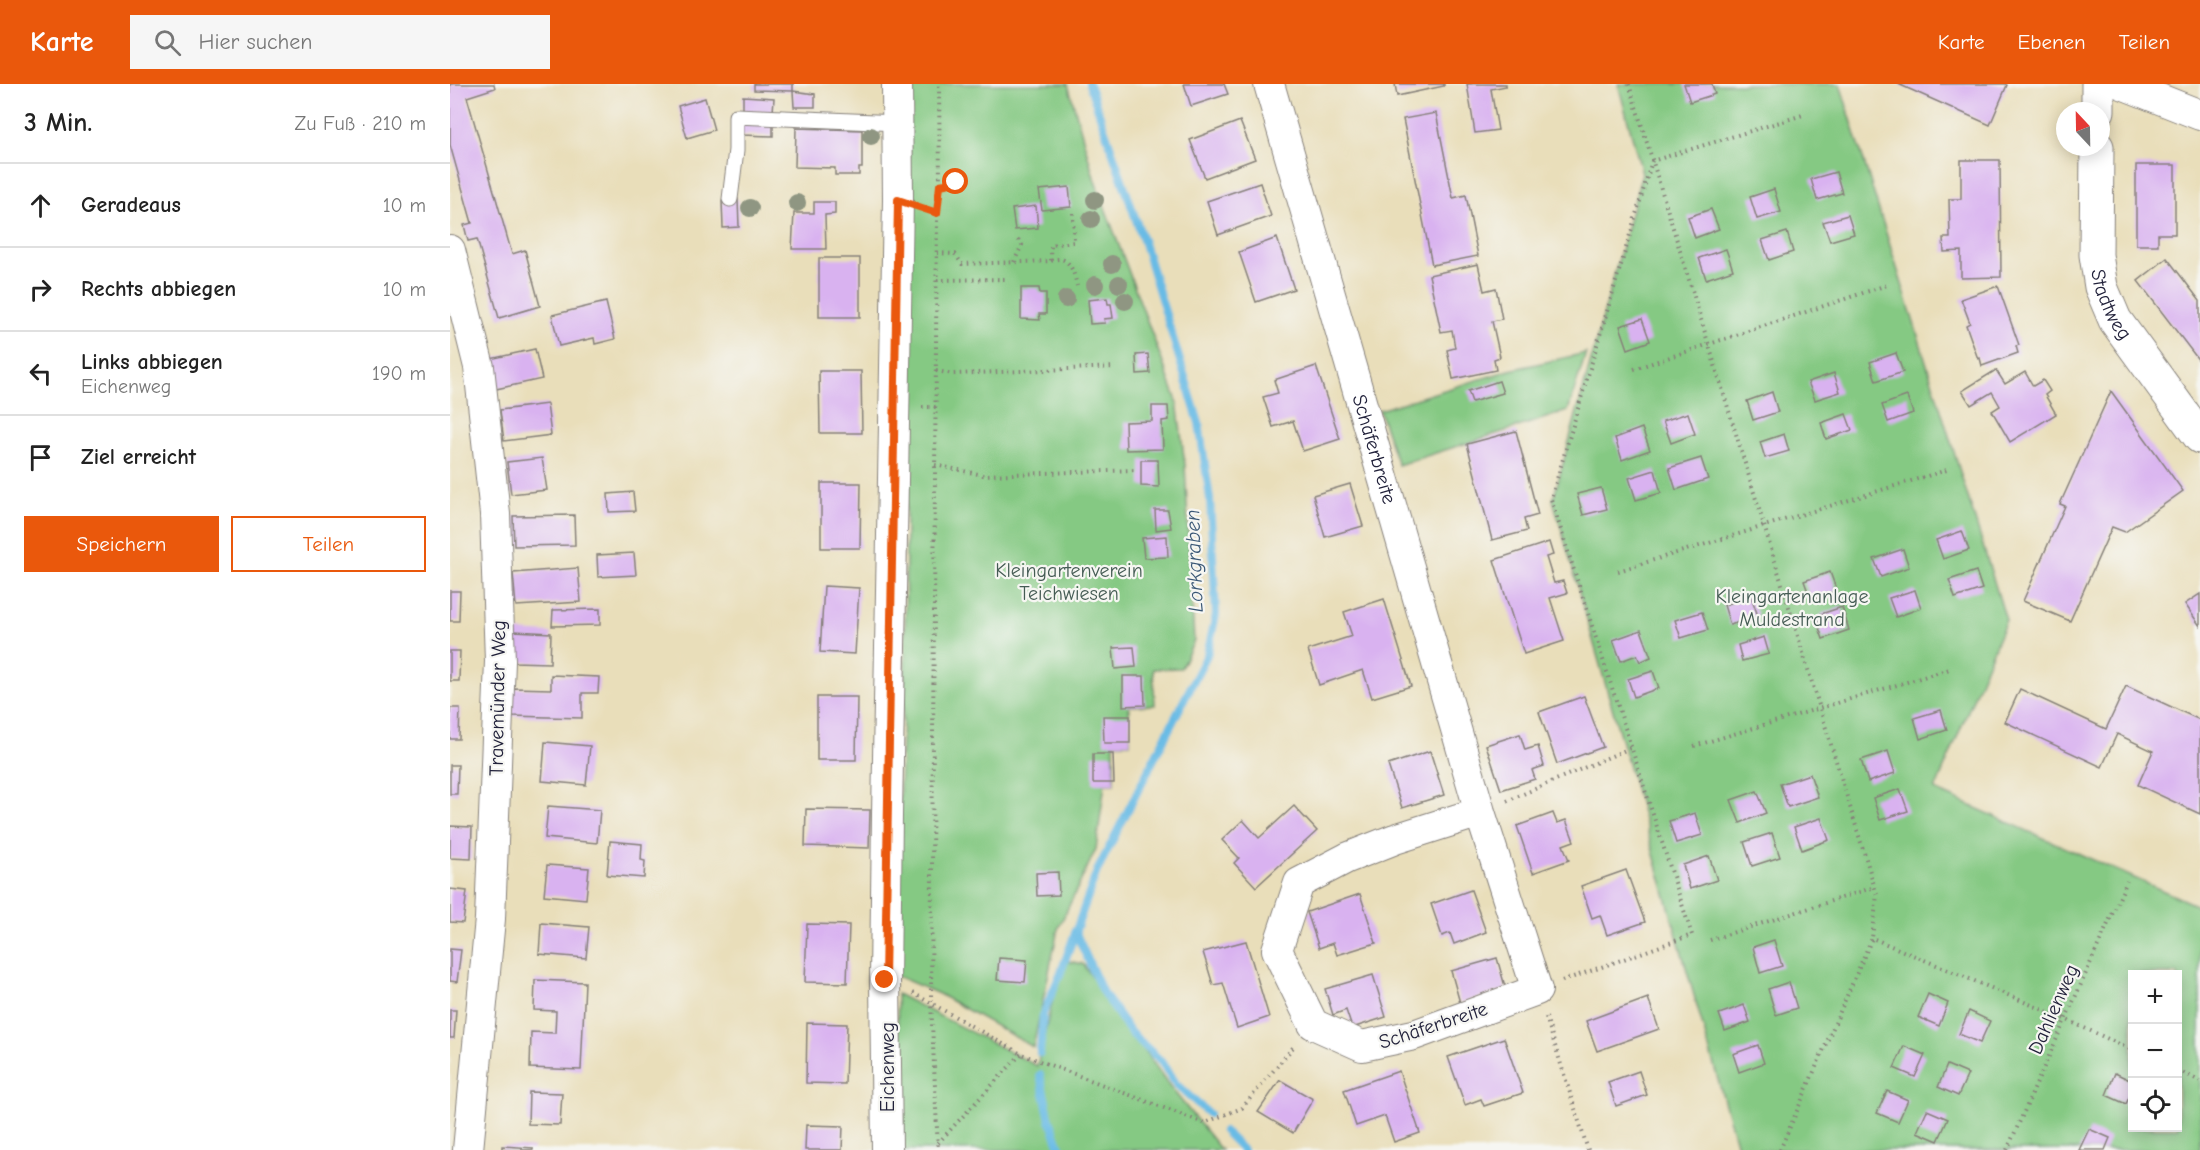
<!DOCTYPE html>
<html lang="de">
<meta charset="utf-8">
<style>
body{margin:0;font-family:"Comic Neue",sans-serif;background:#f6f6f6;color:#222}
.controls{position:absolute;right:18px;bottom:18px;display:grid;overflow:hidden;border-radius:0px;box-shadow:0 3px 15px #0003}
.controls button{width:54px;height:54px;display:grid;place-items:center;padding:0;border:0;border-bottom:2px solid #e0e0e0;background:#fff;color:#222;font:30px sans-serif}
.compass{position:absolute;left:1606px;top:18px;width:54px;height:54px;border-radius:50%;background:#fff;box-shadow:0 3px 15px #0003;rotate:338deg}
.stop{position:absolute;width:18px;height:18px;margin:-14px;border:4px solid #ea580c;border-radius:50%;background:#fff}
.stop.end{background:#ea580c;border-color:#fff;box-shadow:0 2px 6px #0008}
.list{margin:0;padding:0;list-style:none}
h2{display:flex;justify-content:space-between;align-items:center;height:78px;margin:0;padding:0 24px;font-size:26px}
h2 small{font-size:20px;font-weight:400;color:#767676}
.list li{display:grid;grid-template-columns:39px 1fr auto;gap:18px;align-items:center;box-sizing:border-box;height:84px;padding:0 24px;border-top:2px solid #e0e0e0}
.list b{display:block;font-size:22px;white-space:nowrap}
.list p{margin:0;font-size:20px;white-space:nowrap;color:#767676}
.list em{font-size:20px;font-style:normal;color:#767676}
.actions{display:flex;gap:12px;padding:18px 24px}
.actions a{flex:1;padding:14px 0;border:2px solid #ea580c;border-radius:0px;text-align:center;font-size:21px;color:#ea580c}
.actions .main{background:#ea580c;color:#fff}
.icon{flex:none;width:33px;height:33px;fill:none;stroke:currentColor;stroke-width:2;stroke-linecap:round;stroke-linejoin:round}
.map{position:relative;flex:none;width:1750px;height:1066px;overflow:hidden}
header{display:flex;align-items:center;gap:36px;box-sizing:border-box;height:84px;padding:0 30px;background:#ea580c;color:#fff}
header strong{font-size:28px}
nav{display:flex;gap:33px;margin-inline-start:auto;font-size:21px}
.search{width:420px;height:54px;background:#f6f6f6;display:flex;align-items:center;gap:15px;box-sizing:border-box;padding:0 21px;border-radius:0px;color:#767676;font-size:22px}
main{display:flex}
aside{flex:1;background:#fff}
.map>svg:first-child{display:block}
.green{fill:#85c983;stroke:#54765f;stroke-width:1.5;fill-rule:evenodd}
.lines{fill:none;stroke-linecap:round;stroke-linejoin:round}
.stream{stroke:#69bbe5;stroke-width:8}
.building{fill:#d9b2f0}
.service-casing{stroke:#86807a;stroke-width:17}
.minor-casing{stroke:#86807a;stroke-width:32}
.tertiary-casing{stroke:#86807a;stroke-width:35}
.path{stroke:#86807a;stroke-width:4;stroke-dasharray:1.5 4.5;stroke-linecap:butt}
.service{stroke:#fff;stroke-width:15}
.minor{stroke:#fff;stroke-width:30}
.tertiary{stroke:#fff;stroke-width:33}
.tree{fill:#8f9682}
.route{stroke:#ea580c;stroke-width:8}
.labels{text-anchor:middle;stroke-width:4.5;stroke-linejoin:round;paint-order:stroke}
.street-label{font-size:20px;fill:#22223b;stroke:#f6f6f2}
.park-label{font-size:20px;fill:#455c54;stroke:#f6f6f2}
.water-label{font-size:21px;font-style:italic;fill:#3b5876;stroke:#f6f6f2}
</style>
<header>
<strong>Karte</strong>
<div class="search"><svg class="icon" aria-label="search" viewBox="0 0 24 24"><circle cx="10" cy="10" r="6"/><path d="M15 15l6 6"/></svg>Hier suchen</div>
<nav><a>Karte</a><a>Ebenen</a><a>Teilen</a></nav>
</header>
<main>
<aside>
<h2>3 Min.<small>Zu Fuß · 210 m</small></h2>
<ul class="list">
<li><svg class="icon" aria-label="ahead" viewBox="0 0 24 24"><path d="M12 20V5M6 11l6-6 6 6"/></svg><div><b>Geradeaus</b></div><em>10 m</em></li>
<li><svg class="icon" aria-label="right" viewBox="0 0 24 24"><path d="M7 20v-9h11M14 6l5 5-5 5"/></svg><div><b>Rechts abbiegen</b></div><em>10 m</em></li>
<li><svg class="icon" aria-label="left" viewBox="0 0 24 24"><path d="M17 20v-9H6M10 6l-5 5 5 5"/></svg><div><b>Links abbiegen</b><p>Eichenweg</p></div><em>190 m</em></li>
<li><svg class="icon" aria-label="arrive" viewBox="0 0 24 24"><path d="M6 21V4h12l-3 4 3 4H6"/></svg><div><b>Ziel erreicht</b></div></li>
</ul>
<div class="actions"><a class="main">Speichern</a><a>Teilen</a></div>
</aside>
<div class="map">
<svg width="1750" height="1066" viewBox="0 0 1750 1066">
<rect width="100%" height="100%" fill="#f6f6f2"/>
<filter id="ink" filterUnits="userSpaceOnUse"><feTurbulence type="fractalNoise" baseFrequency=".0167" numOctaves="2"/><feDisplacementMap in="SourceGraphic" scale="12" xChannelSelector="R" yChannelSelector="G"/><feConvolveMatrix kernelMatrix="1 2 1 2 8 2 1 2 1" color-interpolation-filters="sRGB"/></filter>
<filter id="wash" filterUnits="userSpaceOnUse"><feTurbulence type="fractalNoise" baseFrequency=".008" numOctaves="4" result="noise"/><feDisplacementMap in="SourceGraphic" scale="24" xChannelSelector="R" yChannelSelector="G"/><feGaussianBlur stdDeviation="1.35" result="paint"/><feColorMatrix in="noise" values="0 0 0 0 0 0 0 0 0 0 0 0 0 0 0 0 0 1.4 0 .05"/><feComposite in="paint" operator="in"/></filter>
<g filter="url(#wash)">
<rect width="100%" height="100%" fill="#e9deba"/>
<g class="green">
<path d="M459 0H618L645 97 727 317 735 381 744 557 731 584 703 585 705 621 679 622 680 659H664V699H655L646 765 608 845 583 963 489 910 442 890 455 587Z"/>
<path d="M1168 0H1390L1556 536 1485 706 1750 823V1066H1288L1103 416 1192 89ZM1682 890H1728V1044H1682Z"/>
<path d="M1136 269 1118 327 948 381 929 326 1060 286Z"/>
<path d="M612 876 633 880 721 1004 771 1066H451L447 910 587 982Z"/>
</g>
<g class="lines">
<g class="stream">
<path d="M625 847 652 907 681 949 710 976 726 1000 759 1030"/>
<path d="M590 969 593 930 611 888 647 787 757 571 766 531 760 415 749 339 694 159 639 0"/>
<path d="M590 991 600 1036 611 1066"/>
<path d="M774 1047 793 1066"/>
</g>
</g>
<g id="blocks">
<g class="building">
<path d="M0 0H44L45 4 17 13 62 170 75 166 90 222 49 234 27 155 18 157 14 141 22 139 0 61Z"/>
<path d="M304 0H343V7L304 6Z"/>
<path d="M734 0H774L778 10 741 22Z"/>
<path d="M945 0H994V2L947 12Z"/>
<path d="M1017 0H1056V2L1041 5 1048 46 1025 49Z"/>
<path d="M1234 0H1262L1265 10 1240 18Z"/>
<path d="M1448 0H1555L1557 1 1540 41Z"/>
<path d="M343 7 365 10V23H344Z"/>
<path d="M293 12 324 14 323 28 293 27Z"/>
<path d="M255 14 264 46 237 54 228 22Z"/>
<path d="M986 29 1003 114 1016 111 1028 172 982 181 953 35Z"/>
<path d="M292 36 323 37V52L291 51Z"/>
<path d="M790 37 805 75 755 94 740 56Z"/>
<path d="M346 44 412 46V84H409V91H385V84L345 83Z"/>
<path d="M1511 76H1550L1551 193 1511 194V167L1494 168 1493 154H1500L1499 115H1511Z"/>
<path d="M1686 81H1725V150H1708V161H1686Z"/>
<path d="M1386 88 1392 109 1367 116 1361 95Z"/>
<path d="M810 99 821 132 768 151 757 117Z"/>
<path d="M619 103 621 123 592 126 589 106Z"/>
<path d="M1324 105 1331 128 1307 135 1300 113Z"/>
<path d="M280 115H288L289 143 273 144 272 117Z"/>
<path d="M364 118H385V130L375 131 376 165H342L344 129H364Z"/>
<path d="M586 122 588 144 565 146 562 125Z"/>
<path d="M1261 125 1269 145 1245 154 1238 133Z"/>
<path d="M1398 131 1404 150 1380 157 1373 138Z"/>
<path d="M1337 148 1343 168 1319 176 1312 156Z"/>
<path d="M827 154 844 205 806 218 789 168Z"/>
<path d="M1276 165 1283 186 1256 195 1249 174Z"/>
<rect x="369" y="174" width="41" height="59"/>
<path d="M1717 174 1750 217V278L1688 197Z"/>
<path d="M1028 180 1034 207 1046 204 1052 235 1042 237 1050 273 1044 275 1046 286 1003 295 997 266 1005 264 1002 246 991 248 979 191Z"/>
<path d="M1548 202 1569 261 1566 262 1568 269 1532 282 1530 274 1528 275 1516 241 1520 239 1511 215Z"/>
<path d="M571 204H589L590 209H596V230H589L590 236 571 235Z"/>
<path d="M657 214 658 220H661L663 234 654 235 655 239 640 240 638 216Z"/>
<path d="M156 218 165 255 145 260 144 254 109 262 102 231Z"/>
<path d="M1192 235 1200 257 1178 265 1170 242Z"/>
<path d="M85 265 92 295 46 305 40 275Z"/>
<path d="M1446 269 1453 288 1426 297 1420 278Z"/>
<path d="M698 270 700 289 687 290 686 271Z"/>
<path d="M866 282 890 355 853 367 843 337 823 343 813 313 828 309 824 296Z"/>
<path d="M1546 286 1555 300 1575 288 1583 302 1593 296 1600 307 1595 311 1606 330 1560 358 1542 327 1550 322 1542 308 1521 321 1512 307Z"/>
<path d="M369 287H411L412 349H370Z"/>
<path d="M1384 289 1390 308 1365 316 1358 298Z"/>
<path d="M1049 297 1053 309 1022 318 1018 307Z"/>
<path d="M1661 307 1733 407 1675 448 1662 443 1620 537 1573 517 1615 422 1610 420Z"/>
<path d="M1322 308 1328 328 1303 336 1297 317Z"/>
<path d="M1457 312 1463 329 1438 338 1432 321Z"/>
<path d="M97 320 101 351 54 357 50 326Z"/>
<path d="M702 322H718L719 336 712 337 713 365 676 366 675 338 702 337Z"/>
<path d="M1238 329 1245 350 1221 359 1213 337Z"/>
<path d="M1396 330 1402 346 1376 355 1371 339Z"/>
<path d="M1192 344 1200 366 1172 376 1165 354Z"/>
<path d="M1066 347 1088 431 1074 435 1077 447 1042 456 1017 360Z"/>
<path d="M1334 350 1339 367 1315 374 1310 358Z"/>
<path d="M92 374 97 406 61 410 57 378Z"/>
<path d="M1251 374 1258 395 1226 406 1219 384Z"/>
<path d="M691 376H708L709 403 691 402Z"/>
<path d="M1205 386 1211 409 1186 416 1179 394Z"/>
<path d="M371 399H411L410 464H371Z"/>
<path d="M900 400 913 442 875 453 863 411Z"/>
<path d="M1151 404 1157 425 1133 431 1127 410Z"/>
<path d="M183 408 185 427 159 428 158 410Z"/>
<path d="M705 426H718L721 444 706 446Z"/>
<path d="M124 431 125 461 64 462 63 432Z"/>
<path d="M1512 447 1519 466 1493 475 1486 456Z"/>
<path d="M717 452 718 473 694 474 692 454Z"/>
<path d="M1099 458 1103 471 1096 473 1104 499 1113 497 1117 509 1100 514 1114 557 1074 570 1044 476Z"/>
<path d="M1453 465 1459 483 1431 493 1424 475Z"/>
<path d="M184 469 186 491 148 493 147 471Z"/>
<path d="M128 484 131 518 66 522 63 489Z"/>
<path d="M1526 487 1532 505 1505 514 1499 496Z"/>
<path d="M1380 488 1387 507 1361 516 1354 497Z"/>
<path d="M374 502 409 504 405 570 370 568Z"/>
<path d="M1465 506 1471 524 1446 533 1439 514Z"/>
<path d="M0 507H10L9 537H0Z"/>
<path d="M1750 510V542L1735 520Z"/>
<path d="M1301 512 1308 532 1280 541 1274 521Z"/>
<path d="M934 515 961 602 922 614 913 586 869 601 858 566 902 552 894 528Z"/>
<path d="M1392 523 1399 546 1373 555 1367 538 1373 536 1371 530Z"/>
<path d="M150 525V541L102 542 103 526Z"/>
<path d="M1252 528 1258 546 1231 554 1225 536Z"/>
<path d="M1191 546 1201 573 1190 578 1187 571 1171 577 1163 556Z"/>
<path d="M64 547 101 549 100 579 63 578Z"/>
<path d="M1314 553 1319 570 1292 577 1288 561Z"/>
<path d="M684 563 686 583 665 585 663 564Z"/>
<path d="M0 567H10L9 597H0Z"/>
<path d="M1203 587 1209 604 1184 613 1178 595Z"/>
<path d="M101 591 149 593 148 609H132V634L62 632 63 604 101 605Z"/>
<path d="M673 592H694L695 621 673 622Z"/>
<path d="M1676 602 1750 636V730L1688 701 1703 667 1667 650 1652 683 1555 638 1570 605 1656 645Z"/>
<path d="M1134 612 1153 663 1107 680 1089 628Z"/>
<path d="M367 613H407L406 676H367Z"/>
<path d="M0 624H10L9 655H0Z"/>
<path d="M1491 626 1497 646 1470 655 1464 634Z"/>
<path d="M653 632H680V659H654Z"/>
<path d="M1070 650 1075 666 1088 662 1094 682 1082 686 1085 695 1051 706 1036 661Z"/>
<path d="M95 658 140 662 136 701 92 697Z"/>
<path d="M980 667 994 711 952 724 938 681Z"/>
<path d="M1438 667 1445 689 1418 698 1411 676Z"/>
<path d="M643 670H663L664 699H643Z"/>
<path d="M0 681H8L7 710H0Z"/>
<path d="M1360 690 1368 713 1338 723 1330 700Z"/>
<path d="M1450 705 1458 727 1430 736 1423 714Z"/>
<path d="M1307 707 1316 729 1290 739 1281 716Z"/>
<path d="M98 722 150 726 147 759 95 754Z"/>
<path d="M844 722 867 747 806 803 784 779 789 774 772 756 793 736 809 754Z"/>
<path d="M356 725 420 726 419 764 355 762Z"/>
<path d="M1103 729 1107 739 1116 736 1124 757 1113 761 1119 776 1083 789 1067 742Z"/>
<path d="M1245 729 1252 751 1226 759 1219 737Z"/>
<path d="M1371 734 1379 756 1352 766 1344 743Z"/>
<path d="M0 742 22 743 21 775 0 774Z"/>
<path d="M1322 749 1330 773 1302 782 1294 758Z"/>
<path d="M160 757 192 760 191 776 195 777 194 794 157 791Z"/>
<path d="M1259 772 1267 796 1240 805 1233 781Z"/>
<path d="M97 781 139 784 136 815 94 811Z"/>
<path d="M1176 786 1195 838 1157 851 1150 831 1142 834 1131 802Z"/>
<path d="M608 788 609 811 587 812 586 789Z"/>
<path d="M0 805 17 807 13 839 0 838Z"/>
<path d="M1021 806 1036 848 1004 860 1000 849 992 852 981 820Z"/>
<path d="M910 810 926 859 887 871 883 859 869 864 857 828Z"/>
<path d="M91 839 139 843 136 874 89 870Z"/>
<path d="M357 840 399 841 397 899 355 898Z"/>
<path d="M1324 856 1332 882 1310 889 1303 863Z"/>
<path d="M796 857 819 933 787 944 773 899 763 901 753 868Z"/>
<path d="M0 865 11 866 7 898 0 897Z"/>
<path d="M549 874 577 876 575 898 547 896Z"/>
<path d="M1047 874 1056 906 1010 919 1001 887Z"/>
<path d="M923 891 936 933 902 944 896 926 883 931 875 905Z"/>
<path d="M85 896 135 898 131 986 80 984 81 948 105 949 106 927 84 926Z"/>
<path d="M1339 898 1347 924 1326 931 1318 905Z"/>
<path d="M1478 910 1498 919 1489 942 1468 933Z"/>
<path d="M1198 914 1209 945 1147 967 1136 937Z"/>
<path d="M1294 921 1300 938 1275 947 1269 930Z"/>
<path d="M0 926H6L4 954H0Z"/>
<path d="M1519 927 1540 937 1530 959 1509 950Z"/>
<path d="M357 939 397 940 395 1000 356 999Z"/>
<path d="M1054 954 1073 1009 1034 1022 1031 1015 1015 1021 998 973Z"/>
<path d="M1308 961 1314 979 1289 988 1283 970Z"/>
<path d="M1454 962 1475 971 1465 993 1444 984Z"/>
<path d="M1497 981 1518 990 1508 1012 1488 1003Z"/>
<path d="M949 987 970 1049 944 1058 935 1032 906 1042 894 1006Z"/>
<path d="M1189 987 1197 1011 1166 1022 1158 998Z"/>
<path d="M1665 989 1682 997V1007L1676 1020 1656 1011Z"/>
<path d="M830 996 863 1015 843 1049 808 1028Z"/>
<path d="M1437 1007 1458 1016 1448 1038 1427 1029Z"/>
<path d="M79 1008 112 1009 110 1041 78 1040Z"/>
<path d="M1477 1026 1498 1035 1488 1057 1467 1048Z"/>
<path d="M356 1041 393 1042 392 1066H355Z"/>
<path d="M1639 1045 1660 1054 1655 1066H1629Z"/>
<path d="M52 1062 83 1064V1066H52Z"/>
</g>
</g>
</g>
<g filter="url(#ink)">
<use href="#blocks" fill-opacity="0" stroke="#86807a" stroke-width="1.5"/>
<g class="lines">
<defs>
<path id="service" d="M280 115 286 66V32L448 39"/>
<g id="minor">
<path id="s1" d="M819 0 1030 728 1087 906 964 951 912 962 863 940 827 866 849 799 897 774 945 755 1030 728"/>
<path d="M1672 0 1750 31"/>
<path d="M0 166 29 283 45 430 50 577 40 835 18 1066"/>
<path d="M437 1066 435 896 437 731 448 116 447 0"/>
</g>
<g id="tertiary">
<path d="M1648 27V0"/>
<path id="s2" d="M1647 63 1646 171 1651 203 1665 236 1750 353"/>
</g>
</defs>
<use href="#service" class="service-casing"/>
<use href="#minor" class="minor-casing"/>
<use href="#tertiary" class="tertiary-casing"/>
<g class="path">
<path d="M1179 0 1427 811 1422 854"/>
<path d="M490 101 505 98"/>
<path d="M477 126 487 129 481 918 488 1066"/>
<path d="M487 129 490 101 489 0"/>
<path d="M487 169 505 170 512 180 601 177V161L624 158 623 128"/>
<path d="M601 177C619 169 624 188 627 202"/>
<path d="M564 178 572 161 568 155"/>
<path d="M487 196 557 195"/>
<path d="M1184 285 1440 200"/>
<path d="M486 287 503 290 665 283"/>
<path d="M472 323H486"/>
<path d="M485 381 533 391 687 386"/>
<path d="M1168 487 1500 385"/>
<path d="M1244 662 1500 585"/>
<path d="M1057 717 1180 664"/>
<path d="M1260 856 1425 803"/>
<path d="M1112 897 1242 851 1101 415 1202 77 1356 30"/>
<path d="M463 909 571 970 754 1039 792 1024 845 961"/>
<path d="M1096 933 1138 1066"/>
<path d="M1728 986 1750 997"/>
<path d="M488 1059 571 970"/>
<path d="M1330 1066 1422 854 1615 935 1682 966"/>
<path d="M1557 1066 1677 797"/>
</g>
<use href="#service" class="service"/>
<use href="#minor" class="minor"/>
<use href="#tertiary" class="tertiary"/>
</g>
<g class="tree">
<circle cx="421" cy="52" r="9"/>
<circle cx="645" cy="116" r="9"/>
<circle cx="347" cy="119" r="9"/>
<circle cx="300" cy="124" r="9"/>
<circle cx="641" cy="135" r="9"/>
<circle cx="662" cy="180" r="9"/>
<circle cx="669" cy="200" r="9"/>
<circle cx="645" cy="201" r="9"/>
<circle cx="616" cy="215" r="9"/>
<circle cx="675" cy="217" r="9"/>
</g>
</g>
<g class="lines" filter="url(#ink)">
<path class="route" d="M435 896 448 116 487 129 490 101 506 98"/>
</g>
<g class="labels">
<g class="street-label">
<text dy="7" stroke="none"><textPath href="#s2" startOffset="160">Stadtweg</textPath></text>
<text dy="7" stroke="none"><textPath href="#s1" startOffset="380">Schäferbreite</textPath></text>
<text transform="translate(47 614) rotate(-89)" y="7">Travemünder Weg</text>
<text transform="translate(1603 925) rotate(-66)" y="7">Dahlienweg</text>
<text transform="translate(983 941) rotate(-18)" y="7">Schäferbreite</text>
<text transform="translate(437 983) rotate(-90)" y="7">Eichenweg</text>
</g>
<g class="park-label">
<text x="619" y="493">Kleingartenverein<tspan x="619" dy="23">Teichwiesen</tspan></text>
<text x="1342" y="519">Kleingartenanlage<tspan x="1342" dy="23">Muldestrand</tspan></text>
</g>
<g class="water-label">
<text transform="translate(744 477) rotate(-92)" y="7">Lorkgraben</text>
</g>
</g>
</svg>
<div class="controls">
<button>+</button>
<button>−</button>
<button><svg class="icon" aria-label="locate" viewBox="0 0 24 24"><circle cx="12" cy="12" r="6"/><path d="M12 2v4M12 18v4M2 12h4M18 12h4"/></svg></button>
</div>
<svg class="compass" viewBox="-18 -18 36 36"><path d="M0-13l5 13h-10z" fill="#e53935"/><path d="M0 13l5-13h-10z" fill="#767676"/></svg>
<div class="stop" style="left:506px;top:98px"></div>
<div class="stop end" style="left:435px;top:896px"></div>
</div>
</main>
